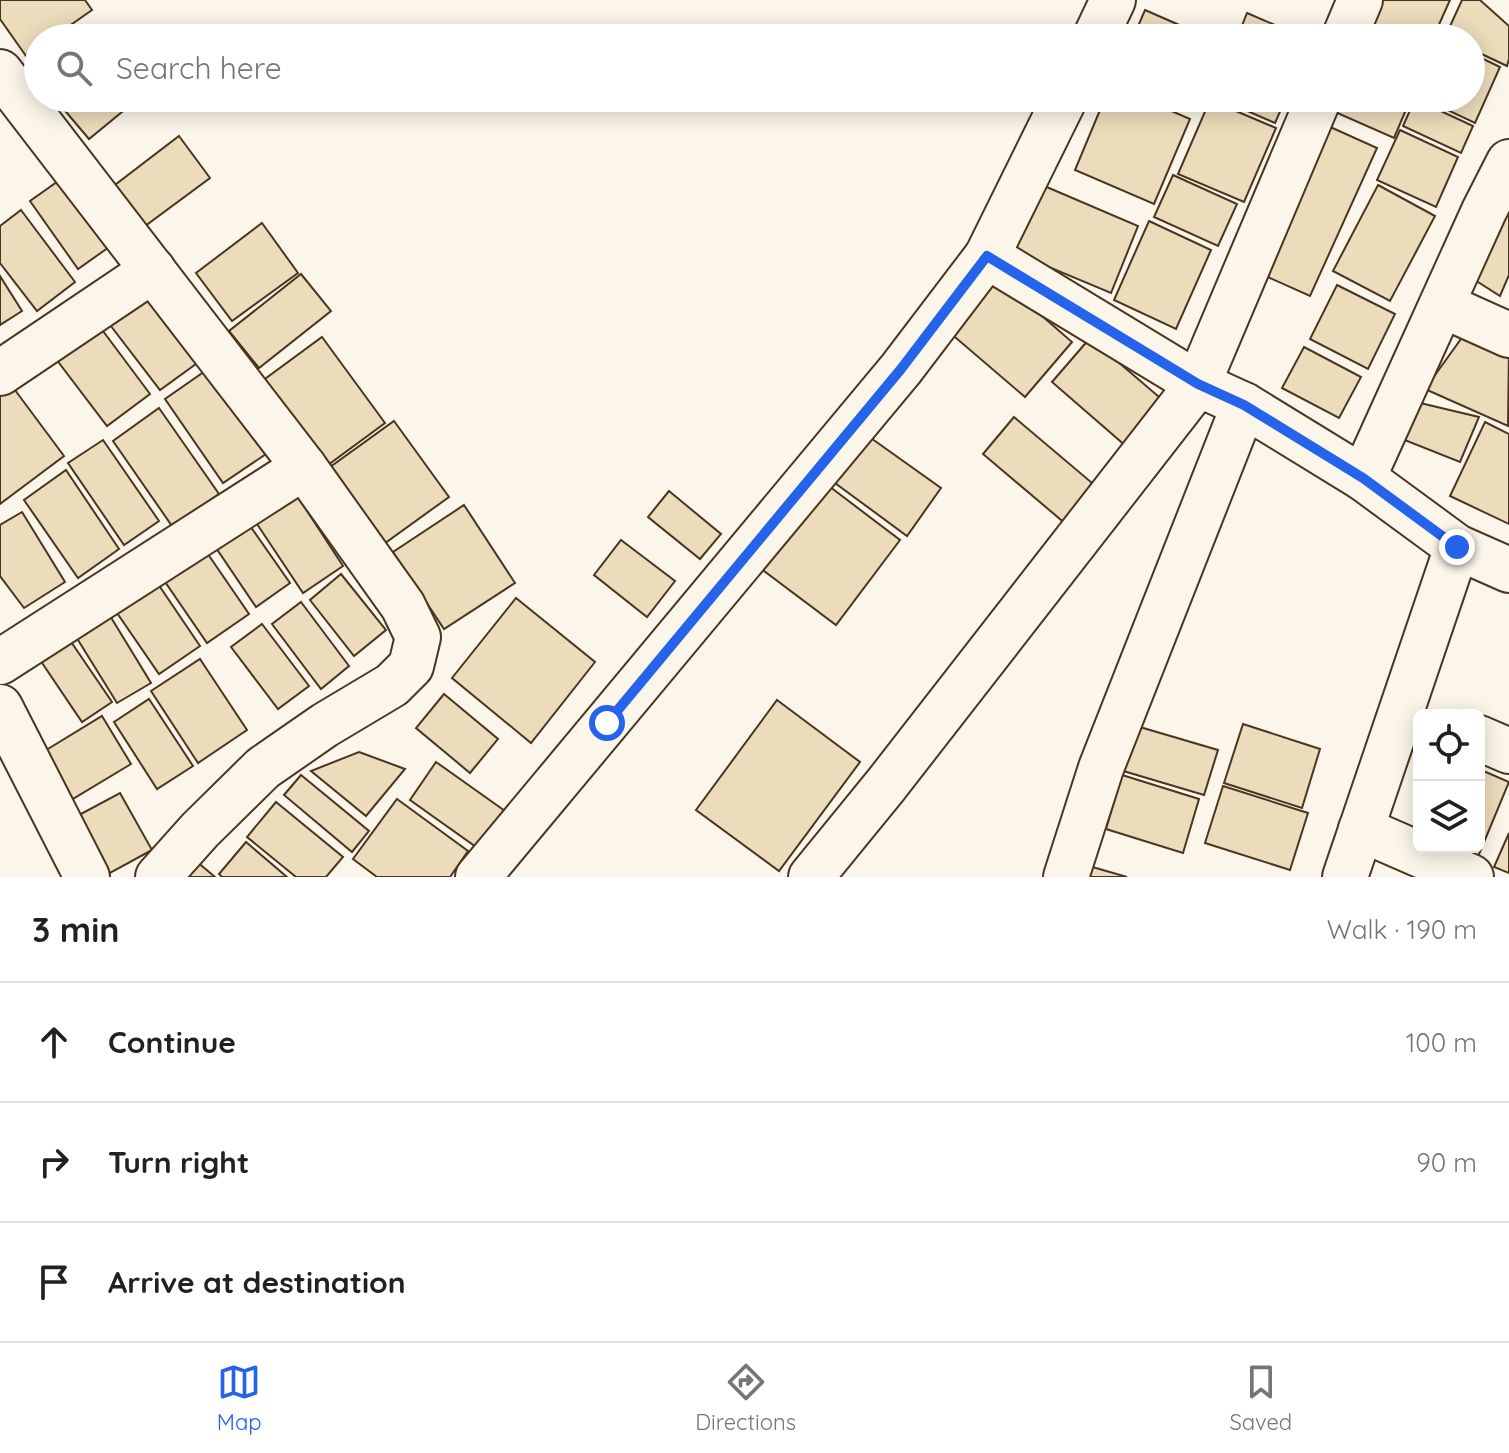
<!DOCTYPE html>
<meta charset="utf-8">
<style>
body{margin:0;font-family:Quicksand,sans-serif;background:#f6f6f6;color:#202124}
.controls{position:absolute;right:24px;bottom:24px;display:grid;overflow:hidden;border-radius:12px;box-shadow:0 4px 20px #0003}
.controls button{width:72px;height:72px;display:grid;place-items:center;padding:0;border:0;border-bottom:2px solid #e0e0e0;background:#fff;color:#202124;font:40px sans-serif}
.stop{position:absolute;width:24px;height:24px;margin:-18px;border:6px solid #2563eb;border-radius:50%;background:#fff}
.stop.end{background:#2563eb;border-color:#fff;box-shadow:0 2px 8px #0008}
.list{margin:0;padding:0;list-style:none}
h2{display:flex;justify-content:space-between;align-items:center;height:104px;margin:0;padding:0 32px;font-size:34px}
h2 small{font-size:26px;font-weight:400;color:#757577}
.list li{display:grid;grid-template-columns:52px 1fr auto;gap:24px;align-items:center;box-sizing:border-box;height:120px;padding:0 32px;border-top:2px solid #e0e0e0}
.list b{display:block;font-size:30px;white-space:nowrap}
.list em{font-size:26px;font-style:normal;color:#757577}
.icon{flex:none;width:44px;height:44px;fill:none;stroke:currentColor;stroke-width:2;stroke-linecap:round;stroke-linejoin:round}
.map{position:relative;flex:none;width:1509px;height:877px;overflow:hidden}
.search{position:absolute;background:#fff;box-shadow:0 4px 20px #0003;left:24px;right:24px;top:24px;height:88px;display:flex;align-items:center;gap:20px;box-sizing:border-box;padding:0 28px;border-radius:44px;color:#757577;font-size:30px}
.sheet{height:464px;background:#fff}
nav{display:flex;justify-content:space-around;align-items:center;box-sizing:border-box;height:112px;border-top:2px solid #e0e0e0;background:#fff;font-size:22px;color:#757577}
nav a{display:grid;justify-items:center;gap:4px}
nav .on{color:#2563eb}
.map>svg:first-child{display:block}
.building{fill:#ecdcbc;stroke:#4a3520;stroke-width:2}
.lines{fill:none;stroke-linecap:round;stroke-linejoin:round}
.minor-casing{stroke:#4a3520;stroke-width:48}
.minor{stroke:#fbf6e9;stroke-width:44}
.route{stroke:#2563eb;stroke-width:10}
</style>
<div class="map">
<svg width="1509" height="877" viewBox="0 0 1509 877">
<rect width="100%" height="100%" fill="#fbf6e9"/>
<g class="building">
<path d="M0 0H85L92 10 52 38H38V48L26 56 0 19Z"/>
<path d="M1369 0H1450L1433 38H1355Z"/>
<path d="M1462 0H1480L1509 26V59L1507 66 1471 49V38L1445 37Z"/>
<path d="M1145 10 1209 38H1133Z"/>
<path d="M1247 13 1305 38H1237Z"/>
<path d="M1471 53 1500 67 1475 123 1422 98H1471Z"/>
<path d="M70 98H139L89 139 61 106Z"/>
<path d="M1105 98H1142L1190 119 1154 204 1075 170Z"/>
<path d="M1217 98H1286L1275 123Z"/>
<path d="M1331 98H1411L1394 138 1326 108Z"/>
<path d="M1415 99 1473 126 1461 153 1403 126Z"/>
<path d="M1210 100 1276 128 1244 202 1178 174Z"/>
<path d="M1317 121 1377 148 1310 296 1250 269Z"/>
<path d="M1400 130 1458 157 1436 207 1377 180Z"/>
<path d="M179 136 210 178 141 229 111 188Z"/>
<path d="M1173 175 1237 204 1218 246 1154 217Z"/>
<path d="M64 177 112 245 78 269 30 201Z"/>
<path d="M1042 185 1138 226 1111 293 1013 252Z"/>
<path d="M1378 185 1435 216 1390 301 1333 271Z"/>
<path d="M21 210 75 282 37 311 0 263V226Z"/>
<path d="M1509 210V275L1500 296 1467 275Z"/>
<path d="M1149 221 1211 250 1176 329 1114 300Z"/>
<path d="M262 223 298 273 232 321 196 273Z"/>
<path d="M989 270 1072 342 1025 397 942 326Z"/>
<path d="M301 274 331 311 259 368 229 331Z"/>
<path d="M0 276 22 311 0 325Z"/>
<path d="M1337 285 1395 314 1368 369 1310 339Z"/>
<path d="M145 287 200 361 160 390 104 317Z"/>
<path d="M97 323 150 394 107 426 53 355Z"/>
<path d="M1466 332 1509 348 1508 426 1425 389Z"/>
<path d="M322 337 385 423 317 473 254 387Z"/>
<path d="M1090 338 1165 402 1127 447 1052 382Z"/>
<path d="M1304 347 1361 377 1339 418 1282 388Z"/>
<path d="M211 367 269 452 223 483 165 399Z"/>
<path d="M9 382 64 456 0 504V389Z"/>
<path d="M1416 402 1479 417 1460 462 1397 437Z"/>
<path d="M159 408 219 494 172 526 113 441Z"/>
<path d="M1014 417 1098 488 1067 525 983 454Z"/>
<path d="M394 421 449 497 381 546 326 470Z"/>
<path d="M1485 422 1509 434V524L1450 496Z"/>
<path d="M854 426 941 488 907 536 820 472Z"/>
<path d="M103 440 159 521 124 545 68 463Z"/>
<path d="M66 470 119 549 78 578 24 500Z"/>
<path d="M817 477 900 540 836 625 752 562Z"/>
<path d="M292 488 343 566 303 593 251 515Z"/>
<path d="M669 491 721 534 700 559 648 517Z"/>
<path d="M464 505 515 583 444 629 393 552Z"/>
<path d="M22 512 65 582 24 608 0 576V525Z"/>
<path d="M241 513 290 583 256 607 208 536Z"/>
<path d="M621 540 675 581 647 617 594 575Z"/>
<path d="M201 544 249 614 207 643 159 573Z"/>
<path d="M341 574 386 630 354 656 310 600Z"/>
<path d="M156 581 200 646 159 674 115 610Z"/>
<path d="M516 598 595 662 531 743 452 678Z"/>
<path d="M301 602 349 666 321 689 272 624Z"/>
<path d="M104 606 151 683 117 703 70 627Z"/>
<path d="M262 624 309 686 278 709 231 647Z"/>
<path d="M63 630 112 702 82 722 34 651Z"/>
<path d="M200 659 247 730 198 763 151 691Z"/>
<path d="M444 694 498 739 470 773 416 728Z"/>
<path d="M149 699 193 766 157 789 114 722Z"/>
<path d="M777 700 860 762 779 871 696 810Z"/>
<path d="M102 716 131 764 71 800 43 752Z"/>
<path d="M1243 724 1320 749 1302 808 1224 783Z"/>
<path d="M1133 725 1218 750 1204 795 1120 770Z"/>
<path d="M359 752 405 769 366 816 311 771Z"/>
<path d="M436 762 505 811 479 849 410 800Z"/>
<path d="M1479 769 1509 782 1475 864 1435 847H1479Z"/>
<path d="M301 775 369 831 352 852 284 795Z"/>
<path d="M1122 775 1199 799 1183 853 1106 829Z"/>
<path d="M1223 786 1308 813 1290 870 1205 843Z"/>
<path d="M120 793 152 850 110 873 79 815Z"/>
<path d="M397 799 468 851 450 877H377L353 859Z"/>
<path d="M276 802 343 857 326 877H296L247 837Z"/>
<path d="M1509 833V873L1494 867Z"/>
<path d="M246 842 287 877H222L219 874Z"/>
<path d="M196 861 215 877H183Z"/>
<path d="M1082 864 1127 877H1079Z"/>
</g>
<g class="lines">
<defs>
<g id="minor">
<path d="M1095 38 1113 0"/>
<path d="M1344 38 1360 0"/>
<path d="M0 72 304 467 403 606 418 637 411 666 392 685 325 725 263 768 200 830 158 877"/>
<path d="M987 256 1198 384 1244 405 1363 478 1457 547 1509 570"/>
<path d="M1442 305 1509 335"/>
<path d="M0 373 153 270"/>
<path d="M1363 478 1484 211 1509 162"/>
<path d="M0 662 304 467"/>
<path d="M0 707 87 877"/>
<path d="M1479 738 1509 751"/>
<path d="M1361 829 1471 877"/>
<path d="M478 877 901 369 987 256 1065 98"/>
<path d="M811 877 886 785 1198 384 1319 98"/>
<path d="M1066 877 1101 768 1244 405"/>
<path d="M1345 877 1457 547"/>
</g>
</defs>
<use href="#minor" class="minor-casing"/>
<use href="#minor" class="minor"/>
</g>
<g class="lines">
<path class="route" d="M607 723 901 369 987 256 1198 384 1244 405 1363 478 1457 547"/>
</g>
</svg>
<div class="controls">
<button><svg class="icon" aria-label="locate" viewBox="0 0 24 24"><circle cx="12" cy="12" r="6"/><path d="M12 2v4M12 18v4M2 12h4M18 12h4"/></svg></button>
<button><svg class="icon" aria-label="layers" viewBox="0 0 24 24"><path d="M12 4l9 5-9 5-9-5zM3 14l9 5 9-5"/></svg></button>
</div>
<div class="stop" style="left:607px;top:723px"></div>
<div class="stop end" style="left:1457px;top:547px"></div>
<div class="search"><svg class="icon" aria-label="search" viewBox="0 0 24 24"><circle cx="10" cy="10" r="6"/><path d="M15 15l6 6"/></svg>Search here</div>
</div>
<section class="sheet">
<h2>3 min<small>Walk · 190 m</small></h2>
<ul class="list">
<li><svg class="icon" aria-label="ahead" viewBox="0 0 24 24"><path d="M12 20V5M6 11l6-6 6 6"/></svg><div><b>Continue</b></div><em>100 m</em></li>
<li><svg class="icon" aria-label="right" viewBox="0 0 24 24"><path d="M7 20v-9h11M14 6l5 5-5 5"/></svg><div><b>Turn right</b></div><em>90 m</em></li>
<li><svg class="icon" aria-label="arrive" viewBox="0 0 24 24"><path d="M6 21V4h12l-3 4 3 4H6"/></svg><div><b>Arrive at destination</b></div></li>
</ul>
</section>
<nav>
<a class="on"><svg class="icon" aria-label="map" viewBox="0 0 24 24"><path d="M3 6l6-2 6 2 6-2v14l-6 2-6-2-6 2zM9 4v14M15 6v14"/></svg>Map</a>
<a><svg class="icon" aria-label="directions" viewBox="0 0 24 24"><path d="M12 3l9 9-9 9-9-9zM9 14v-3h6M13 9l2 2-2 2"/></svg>Directions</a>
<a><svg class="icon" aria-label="saved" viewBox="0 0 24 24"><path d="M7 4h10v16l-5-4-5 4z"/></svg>Saved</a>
</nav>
